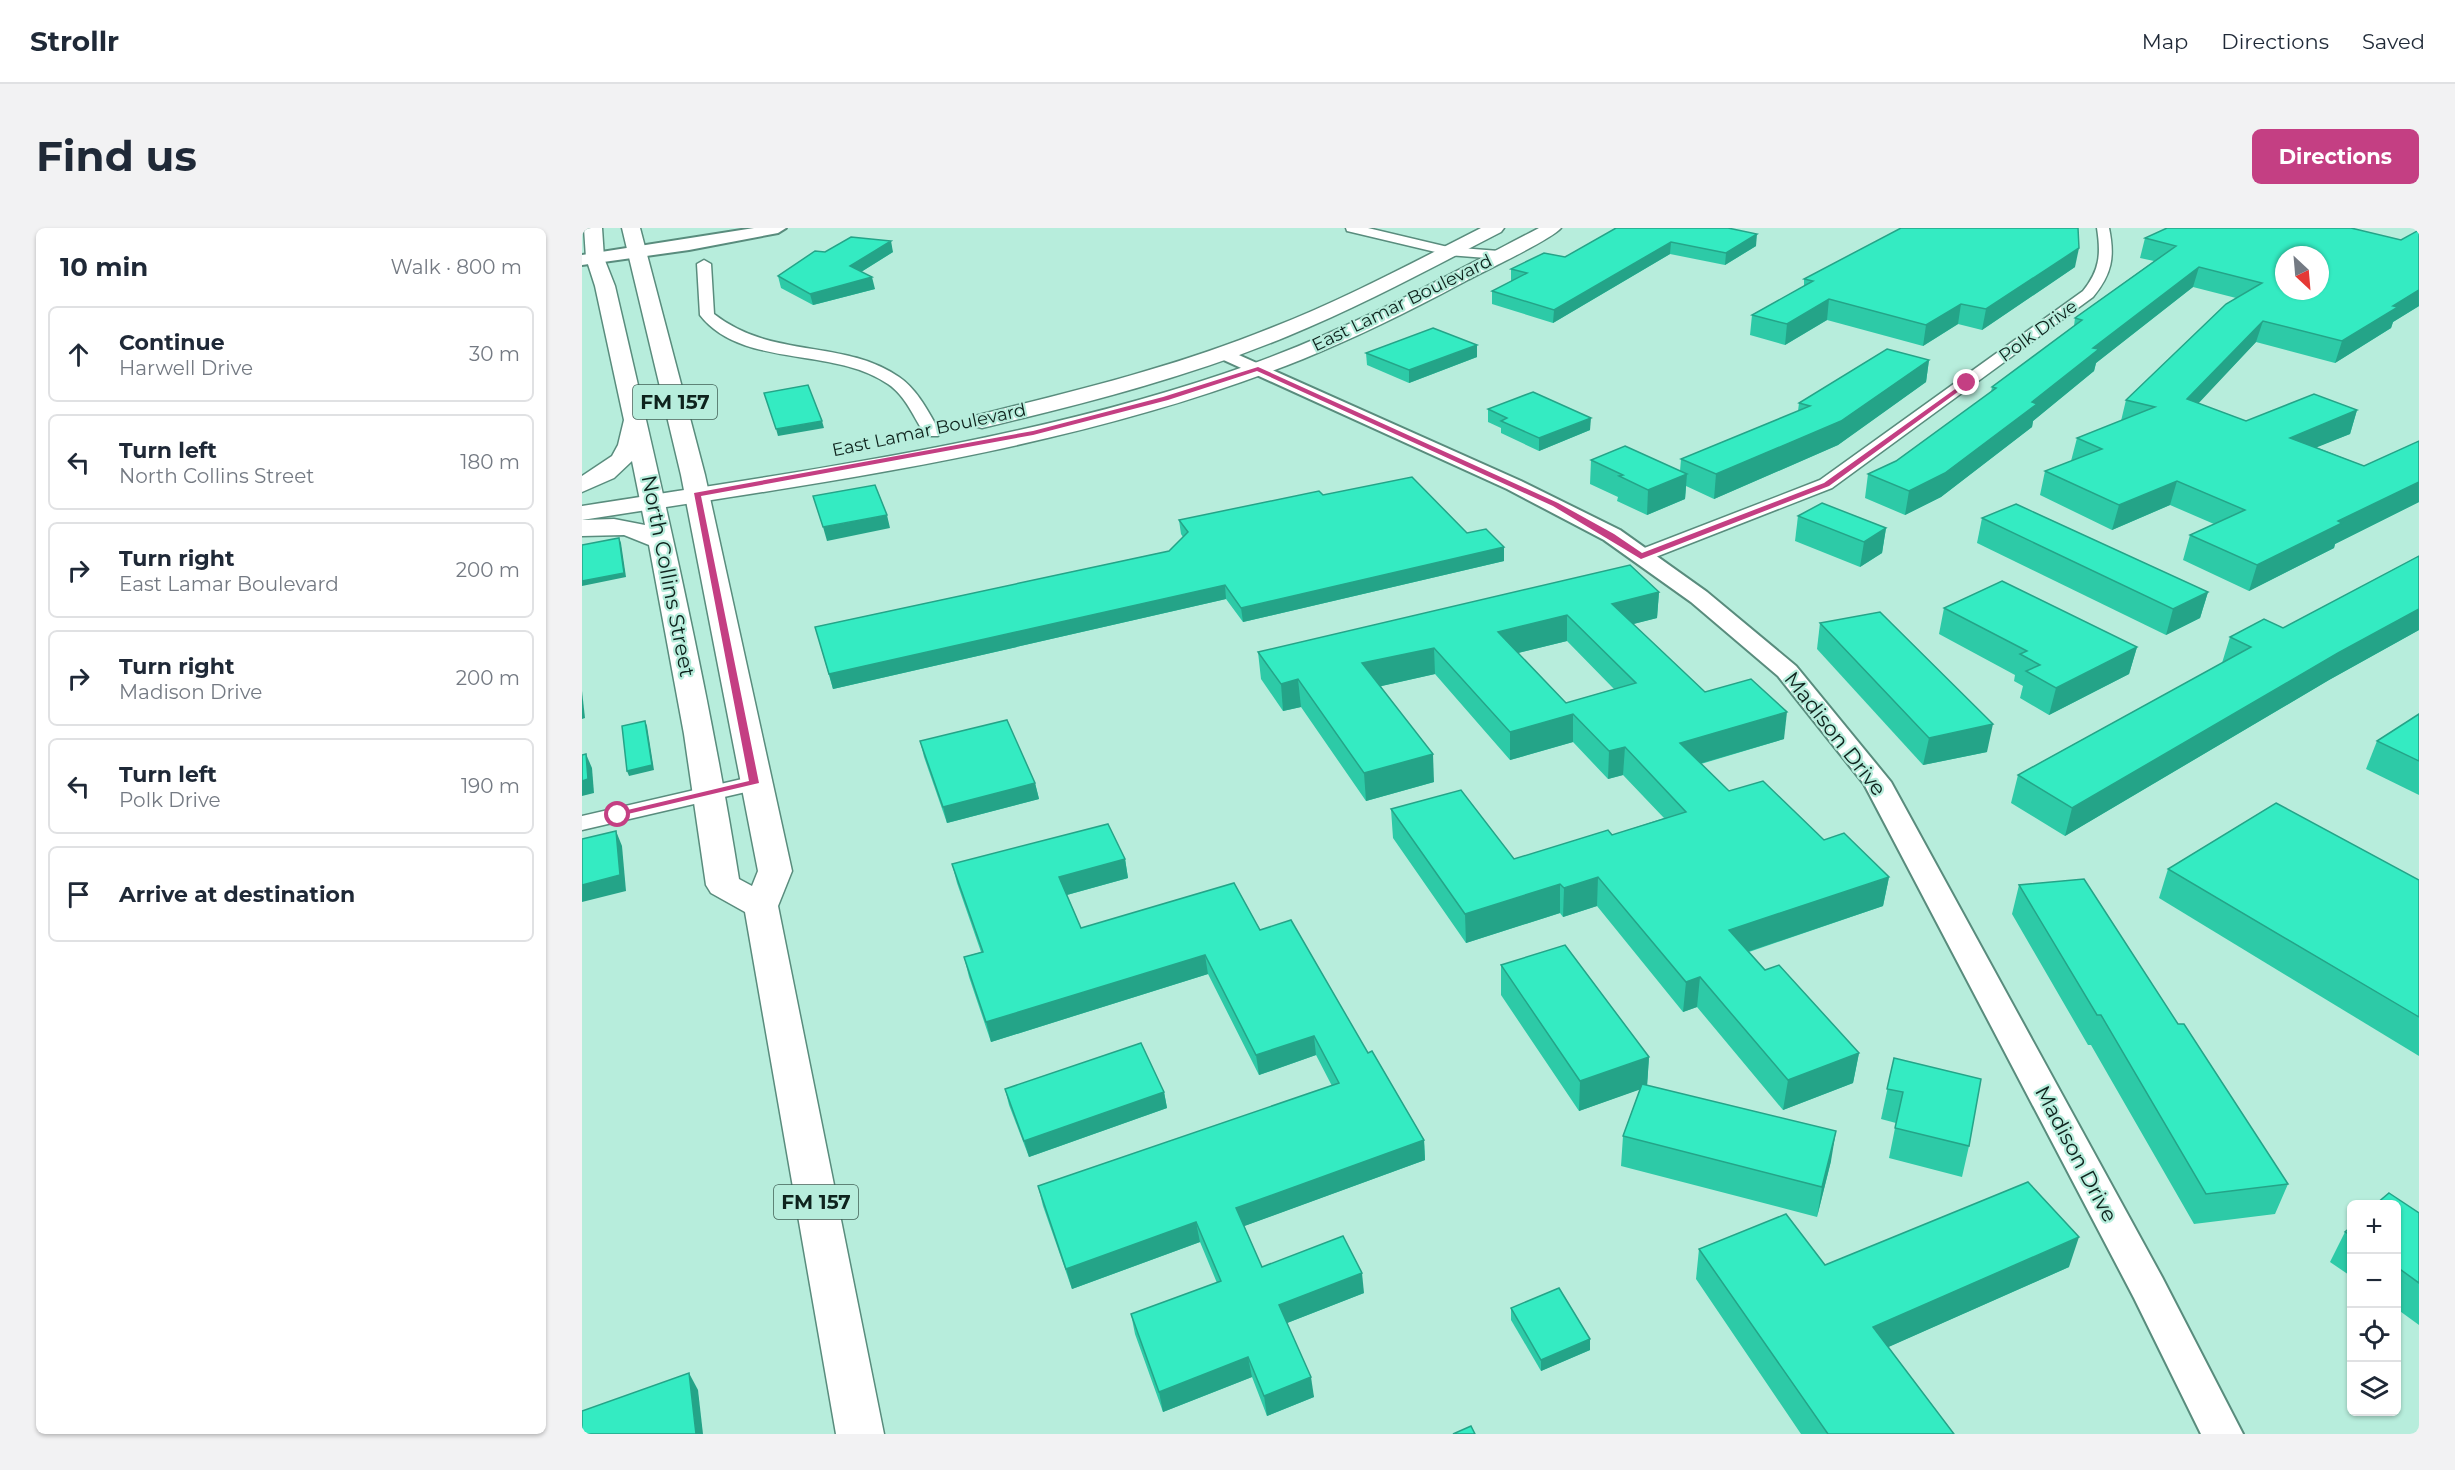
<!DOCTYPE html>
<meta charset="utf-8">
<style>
body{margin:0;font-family:Montserrat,sans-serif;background:#f2f2f3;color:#1f2937}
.controls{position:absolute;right:18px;bottom:18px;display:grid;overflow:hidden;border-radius:9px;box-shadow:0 2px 4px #0004}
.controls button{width:54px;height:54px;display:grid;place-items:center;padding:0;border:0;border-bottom:2px solid #e0e1e3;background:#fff;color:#1f2937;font:30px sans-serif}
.compass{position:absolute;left:1693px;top:18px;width:54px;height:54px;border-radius:50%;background:#fff;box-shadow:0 2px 4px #0004;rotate:154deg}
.stop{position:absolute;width:18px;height:18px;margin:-14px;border:4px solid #c43f83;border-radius:50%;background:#fff}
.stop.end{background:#c43f83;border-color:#fff;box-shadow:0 2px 6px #0008}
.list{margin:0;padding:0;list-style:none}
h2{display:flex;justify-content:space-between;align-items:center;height:78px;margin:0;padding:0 24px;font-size:26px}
h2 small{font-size:20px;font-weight:400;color:#747a83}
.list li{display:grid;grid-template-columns:39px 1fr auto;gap:18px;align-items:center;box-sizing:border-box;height:96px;margin:0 12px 12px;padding:0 12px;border:2px solid #e0e1e3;border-radius:9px}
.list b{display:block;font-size:22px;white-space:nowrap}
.list p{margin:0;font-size:20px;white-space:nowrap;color:#747a83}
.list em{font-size:20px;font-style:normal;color:#747a83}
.icon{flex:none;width:33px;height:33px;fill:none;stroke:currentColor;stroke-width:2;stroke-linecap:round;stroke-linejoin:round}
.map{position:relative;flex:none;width:1837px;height:1206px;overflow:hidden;border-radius:9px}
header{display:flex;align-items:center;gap:36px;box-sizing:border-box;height:84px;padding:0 30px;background:#fff;border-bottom:2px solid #e0e1e3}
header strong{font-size:28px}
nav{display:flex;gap:33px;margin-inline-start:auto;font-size:21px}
.intro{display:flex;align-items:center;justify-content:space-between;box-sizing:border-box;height:144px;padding:0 36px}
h1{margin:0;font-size:42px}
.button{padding:15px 27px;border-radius:9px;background:#c43f83;color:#fff;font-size:21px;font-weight:700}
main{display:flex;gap:36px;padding:0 36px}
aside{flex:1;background:#fff;border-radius:9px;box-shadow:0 2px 4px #0004}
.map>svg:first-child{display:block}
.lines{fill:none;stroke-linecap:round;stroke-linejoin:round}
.minor-casing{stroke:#598c7d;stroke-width:3}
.tertiary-casing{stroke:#598c7d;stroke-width:4}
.secondary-casing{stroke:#598c7d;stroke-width:3}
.primary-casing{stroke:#598c7d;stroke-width:3}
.minor{fill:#fff;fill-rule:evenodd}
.tertiary{fill:#fff;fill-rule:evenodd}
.secondary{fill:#fff;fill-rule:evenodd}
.primary{fill:#fff;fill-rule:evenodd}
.wall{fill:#2dcaa7;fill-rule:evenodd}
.shaded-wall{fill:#24a488}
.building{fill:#34ebc2;stroke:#24a488;stroke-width:1.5;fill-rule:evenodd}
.route{fill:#c43f83}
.labels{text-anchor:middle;stroke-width:4.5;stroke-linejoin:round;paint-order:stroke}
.far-street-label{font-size:18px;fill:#0e231d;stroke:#b7eddc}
.shield{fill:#b7eddc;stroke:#416056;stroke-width:1.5}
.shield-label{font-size:20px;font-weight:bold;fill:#0e231d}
.street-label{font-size:21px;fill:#0e231d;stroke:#b7eddc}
</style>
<header>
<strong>Strollr</strong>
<nav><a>Map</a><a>Directions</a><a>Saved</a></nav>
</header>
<div class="intro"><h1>Find us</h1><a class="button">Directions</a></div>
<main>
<aside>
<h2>10 min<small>Walk · 800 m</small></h2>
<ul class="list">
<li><svg class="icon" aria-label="ahead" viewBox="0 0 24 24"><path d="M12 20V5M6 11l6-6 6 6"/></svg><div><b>Continue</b><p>Harwell Drive</p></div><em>30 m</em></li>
<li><svg class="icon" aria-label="left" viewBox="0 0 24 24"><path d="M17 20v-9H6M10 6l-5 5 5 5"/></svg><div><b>Turn left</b><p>North Collins Street</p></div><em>180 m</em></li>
<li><svg class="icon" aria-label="right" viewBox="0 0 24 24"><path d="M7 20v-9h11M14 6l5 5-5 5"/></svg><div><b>Turn right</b><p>East Lamar Boulevard</p></div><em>200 m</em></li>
<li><svg class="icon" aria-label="right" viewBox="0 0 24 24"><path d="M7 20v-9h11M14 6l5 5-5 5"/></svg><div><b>Turn right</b><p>Madison Drive</p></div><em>200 m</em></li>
<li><svg class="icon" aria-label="left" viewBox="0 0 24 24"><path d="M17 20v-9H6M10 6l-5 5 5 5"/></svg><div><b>Turn left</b><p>Polk Drive</p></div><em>190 m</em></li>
<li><svg class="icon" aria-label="arrive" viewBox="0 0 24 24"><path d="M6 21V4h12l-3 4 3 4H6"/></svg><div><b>Arrive at destination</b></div></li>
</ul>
</aside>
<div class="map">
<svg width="1837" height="1206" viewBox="0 0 1837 1206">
<rect width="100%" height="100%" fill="#b7eddc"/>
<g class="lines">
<defs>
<g id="minor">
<path d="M764 0H786L866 19 917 23 924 27 917 31 866 27 765 3Z"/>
<path d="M1515 0H1527C1533 29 1530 46 1511 69L1250 260 1066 332H1052L1050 328 1052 324 1238 252 1501 63C1518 42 1519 26 1515 0Z"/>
<path d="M122 32 129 36 132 86C191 132 260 110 317 149 336 162 347 185 358 204L356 208H344C332 190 324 168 306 156 252 118 160 141 118 87L115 36Z"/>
<path d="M173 548 181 550 185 555 181 560 0 602V588Z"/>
</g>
<g id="tertiary">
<path d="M172 0H204L196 5 107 22 0 37V27Z"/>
<path d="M641 120 939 253 1038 302 1125 364 1214 438 1309 554 1580 1049 1661 1206H1619L1552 1070 1282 556 1196 448 1109 374 1022 312 925 261 635 129 632 125Z"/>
</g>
<g id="secondary">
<path d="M899 0H922L919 4C849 40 779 78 706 108 607 149 504 175 400 200L392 198 389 193 392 188C493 163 593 139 689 100 761 72 830 35 899 0Z"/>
<path d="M957 0H979C969 12 898 45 880 55 828 83 775 109 721 131 492 223 242 254 0 292V278C225 242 455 213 670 136 770 100 863 49 957 0Z"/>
</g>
<path id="primary" d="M2 0H20L22 30 33 58C79 256 125 450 157 651L170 658 176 643 99 247 40 0H58L123 247 210 643 196 678 302 1206H254L163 684 129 665 124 657 102 506 67 317 42 307 0 308V292L32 291 63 297 50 233 32 250 0 264V248L30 228 36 217 42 192 13 58 4 30Z"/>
</defs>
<use href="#minor" class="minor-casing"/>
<use href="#tertiary" class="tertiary-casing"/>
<use href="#secondary" class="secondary-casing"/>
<use href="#primary" class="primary-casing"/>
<use href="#minor" class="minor"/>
<use href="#tertiary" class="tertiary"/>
<use href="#secondary" class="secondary"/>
<use href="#primary" class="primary"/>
</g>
<g class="wall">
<path d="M1034 0 1174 18 1143 37 1088 26 971 95 910 76V63L929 54V41L983 29Z"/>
<path d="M1837 2V78L1811 94 1809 100 1753 135 1674 114 1616 175 1664 193 1775 182 1768 206 1734 219 1782 238 1837 213V274L1753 316 1752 320 1667 363 1601 332 1608 307 1632 296 1588 277 1530 302 1458 267 1463 243 1489 233 1495 210 1539 193 1544 172 1654 70 1611 59 1514 135 1512 143 1451 193 1450 199 1359 269 1323 287 1283 270 1286 246 1314 233 1409 164 1410 159 1492 98 1493 90 1572 33 1558 30 1563 10 1819 12Z"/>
<path d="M243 24H311L279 44 293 61 231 77 199 60 196 48Z"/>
<path d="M1493 39 1400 102 1376 96 1341 118 1245 92 1203 117 1168 107 1170 87 1222 58V51Z"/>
<path d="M784 125 895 129 827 155 785 137Z"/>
<path d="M1347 132 1344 154 1256 217 1132 271 1104 258 1103 271 1065 287 1035 273 1036 269 1008 256 1009 232 1098 243 1099 231 1216 183 1217 175Z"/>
<path d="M906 181 1008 202 957 223 919 205V200L906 194Z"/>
<path d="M741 267 885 305 922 333 661 394 644 371 251 461 233 399 587 323 601 309 599 306 597 292Z"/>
<path d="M1216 288 1304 300 1300 325 1278 339 1213 313Z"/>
<path d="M1400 290 1626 364 1618 390 1584 407 1395 315Z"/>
<path d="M1837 328V402L1747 452 1483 608 1429 575 1436 547 1640 435 1648 409 1701 400Z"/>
<path d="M1077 364 1075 390 1051 396 1123 464 1202 511 1119 536 1147 563 1242 612 1307 649 1301 678 1167 724 1183 742 1277 825 1271 855 1201 882 1115 779 1101 784 1015 678 981 689 978 685 884 715 811 610 809 581 932 631 1030 607 1082 590 1041 547 1026 551 991 514 928 532 853 446 799 458 852 554 784 573 719 479 701 483 679 451 676 424ZM985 413 1032 461 984 475 936 425Z"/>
<path d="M1362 380 1555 419 1547 446 1467 487 1438 470 1441 458 1432 453 1433 447 1357 406Z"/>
<path d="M1238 395 1405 524 1341 537 1235 421Z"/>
<path d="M1837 486V567L1784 541 1795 513Z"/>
<path d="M338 513 453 555 457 571 365 595 342 529Z"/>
<path d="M543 631 546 650 485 667 499 700 678 702 786 825 842 912 843 932 662 998 680 1039 782 1065 705 1095 732 1169 685 1188 670 1149 581 1184 553 1106 549 1086 635 1055 618 1014 490 1061 461 978 456 958 750 858 734 827 677 847 626 746 409 814 387 749 382 729 399 724 375 655 370 636Z"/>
<path d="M1586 641 1837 652V828L1577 670Z"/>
<path d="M1437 657 1596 796 1706 956 1693 986 1612 996 1509 817H1506L1430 686Z"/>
<path d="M919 737 1067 829 1065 857 1249 933 1235 989 1039 938 1041 908 1058 861 997 883 919 767Z"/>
<path d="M1312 830 1387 918 1380 949 1307 930 1314 895 1299 891Z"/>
<path d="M423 861 582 864 585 880 447 929 427 877Z"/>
<path d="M1815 976 1837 985V1097L1815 1081Z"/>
<path d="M1770 998V1049L1748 1034 1763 1004Z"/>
<path d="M1117 1021 1243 1037 1487 1039 1306 1119 1372 1206H1219L1114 1051Z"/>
<path d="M929 1080 1008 1111V1122L959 1143 929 1092Z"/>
</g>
<g class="shaded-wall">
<path d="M1175 6 1174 18 1143 37 1144 25Z"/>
<path d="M309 13 311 24 271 49 268 38Z"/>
<path d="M1089 14 1088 26 971 95 972 82Z"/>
<path d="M1497 20 1493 39 1400 102 1404 81Z"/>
<path d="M1617 39 1611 59 1514 135 1512 143 1451 193 1450 199 1359 269 1323 287 1327 263 1511 120Z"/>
<path d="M290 49 293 61 231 77 228 66Z"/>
<path d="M1837 62V78L1811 94 1809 100 1753 135 1760 113 1811 78Z"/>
<path d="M1247 71 1245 92 1203 117 1205 96Z"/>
<path d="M1379 76 1376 96 1341 118 1344 97Z"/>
<path d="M1681 93 1674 114 1599 194 1605 171Z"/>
<path d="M895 117V129L827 155V142Z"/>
<path d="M1347 132 1344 154 1256 217 1132 271 1134 246Z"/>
<path d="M1775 182 1768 206 1701 233 1708 210Z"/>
<path d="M1009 190 1008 202 957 223V210Z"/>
<path d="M240 193 242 200 196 208 194 201Z"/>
<path d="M1105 246 1103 271 1065 287 1066 262Z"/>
<path d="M1595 253 1588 277 1530 302 1537 277Z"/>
<path d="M1837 254V274L1753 316 1752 320 1667 363 1675 337 1756 293Z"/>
<path d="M305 287 308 300 245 313 241 299Z"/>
<path d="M1304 300 1300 325 1278 339 1282 314Z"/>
<path d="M37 310 39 315 44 349 0 358V353Z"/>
<path d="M922 319V333L661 394 659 380Z"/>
<path d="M643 357 644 371 251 461 247 446Z"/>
<path d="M1077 364 1075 390 1028 402 1030 376Z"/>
<path d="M1626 364 1618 390 1584 407 1591 381Z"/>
<path d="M1837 381V402L1747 452 1483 608 1490 580 1756 425Z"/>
<path d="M985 387V413L916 430V404Z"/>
<path d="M1555 419 1547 446 1467 487 1474 460Z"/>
<path d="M852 420 853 446 782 462 780 435Z"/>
<path d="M716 451 719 479 701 483 699 456Z"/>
<path d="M0 463 3 490 0 491Z"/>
<path d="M1205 484 1202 511 1096 542 1098 515Z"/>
<path d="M991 486V514L928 532V504Z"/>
<path d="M63 493 65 498 72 542 47 548 45 543Z"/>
<path d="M1411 496 1405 524 1341 537 1347 510Z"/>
<path d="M1043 519 1041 547 1026 551 1027 523Z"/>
<path d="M4 526 10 540 12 565 0 568V553Z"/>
<path d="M851 526 852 554 784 573 782 545Z"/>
<path d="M453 555 457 571 365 595 361 579Z"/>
<path d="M34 603 40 618 44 663 0 674V657Z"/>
<path d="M543 631 546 650 481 668 477 649Z"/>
<path d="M1016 649 1015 678 981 689 982 660Z"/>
<path d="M1307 649 1301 678 1144 731 1147 702Z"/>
<path d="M978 656V685L884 715 883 686Z"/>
<path d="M623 727 626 746 409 814 404 794Z"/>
<path d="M1118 749 1115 779 1101 784 1104 754Z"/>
<path d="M732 808 734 827 677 847 674 827Z"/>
<path d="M1277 825 1271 855 1201 882 1206 852Z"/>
<path d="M1067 829 1065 859 997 883 998 853Z"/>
<path d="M582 864 585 880 447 929 442 913Z"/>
<path d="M1254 903 1249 933 1235 989 1240 959Z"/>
<path d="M842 912 843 932 657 1000 654 980Z"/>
<path d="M614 994 618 1014 490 1061 484 1041Z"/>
<path d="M1497 1009 1487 1039 1284 1129 1291 1099Z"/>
<path d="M780 1045 782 1065 700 1097 697 1077Z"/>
<path d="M1008 1111V1122L959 1143V1132Z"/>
<path d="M666 1129 670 1149 581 1184 577 1164Z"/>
<path d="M107 1145 116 1162 121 1206H114Z"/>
<path d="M729 1149 732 1169 685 1188 682 1168Z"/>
</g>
<g class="building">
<path d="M1034 0H1146L1175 6 1144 25 1089 14 972 82 910 63 945 45 929 41 962 25 983 29Z"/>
<path d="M1319 0H1496L1497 20 1404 81 1379 76 1344 97 1247 71 1205 96 1170 87 1231 53 1222 51Z"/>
<path d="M1585 0H1769L1819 12 1837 2V62L1811 78 1816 79 1760 113 1681 93 1605 171 1664 193 1732 166 1775 182 1708 210 1782 238 1837 213V254L1756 293 1760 295 1675 337 1608 307 1663 282 1595 253 1537 277 1463 243 1520 221 1495 210 1573 179 1544 172 1644 76 1680 55 1617 39 1511 120 1517 121 1450 174 1455 176 1363 245 1327 263 1286 246 1314 233 1414 160 1410 159 1500 92 1493 90 1594 18 1563 10ZM1702 27H1738V63H1702Z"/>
<path d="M269 9 309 13 268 38 290 49 228 66 196 48 233 23 243 24Z"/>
<path d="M851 100 895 117 827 142 784 125Z"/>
<path d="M1305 121 1347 132 1259 193 1134 246 1099 231 1228 178 1217 175Z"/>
<path d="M226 157 240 193 194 201 182 165Z"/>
<path d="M951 164 1009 190 957 210 919 193 925 190 906 181Z"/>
<path d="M1043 218 1105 246 1066 262 1037 248 1041 247 1009 232Z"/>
<path d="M830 249 885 305 904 301 922 319 659 380 643 357 247 446 233 399 587 323 606 304 597 292 737 263 741 267Z"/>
<path d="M293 257 305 287 241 299 231 268Z"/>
<path d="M1240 275 1304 300 1282 314 1216 288Z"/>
<path d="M1434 276 1626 364 1591 381 1400 290Z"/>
<path d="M37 310 42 345 0 353V317Z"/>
<path d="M1837 328V381L1756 425 1490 580 1436 547 1669 419 1648 409 1682 391 1701 400Z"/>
<path d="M1048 337 1077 364 1030 376 1123 464 1169 451 1205 484 1098 515 1147 563 1181 553 1242 612 1262 605 1307 649 1147 702 1183 742 1197 737 1277 825 1206 852 1118 749 1104 754 1016 649 982 660 978 656 883 686 809 581 879 562 932 631 1026 602 1030 607 1104 584 1043 519 1027 523 991 486 928 504 852 420 780 435 851 526 782 545 716 451 699 456 676 424ZM985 387 1054 455 984 475 916 404Z"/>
<path d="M1420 353 1555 419 1474 460 1444 443 1458 437 1438 426 1445 423 1362 380Z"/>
<path d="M1298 384 1411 496 1347 510 1238 395Z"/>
<path d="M1837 486V533L1795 513Z"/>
<path d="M425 492 453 555 361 579 338 513Z"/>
<path d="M63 493 70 537 45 543 40 498Z"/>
<path d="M4 526 6 551 0 553V527Z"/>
<path d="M1694 575 1837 652V789L1586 641Z"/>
<path d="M526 596 543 631 477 649 499 700 652 655 678 702 709 692 786 825 790 823 842 912 654 980 680 1039 761 1008 780 1045 697 1077 729 1149 682 1168 666 1129 577 1164 549 1086 639 1053 614 994 484 1041 456 958 757 855 732 808 674 827 623 727 404 794 382 729 401 724 370 636Z"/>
<path d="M34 603 38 647 0 657V611Z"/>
<path d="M1502 651 1596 796H1602L1706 956 1624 966 1519 787H1515L1437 657Z"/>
<path d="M983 717 1067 829 998 853 919 737Z"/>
<path d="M559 815 582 864 442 913 423 861Z"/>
<path d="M1312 830 1399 851 1387 918 1313 900 1321 864 1305 861Z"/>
<path d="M1060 856 1254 903 1240 959 1041 908Z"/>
<path d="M1446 954 1497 1009 1291 1099 1372 1206H1246L1117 1021 1204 986 1243 1037Z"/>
<path d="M1807 965 1837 985V1055L1815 1039V976H1794Z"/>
<path d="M1770 998V1008L1763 1004Z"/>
<path d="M977 1060 1008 1111 959 1132 929 1080Z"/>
<path d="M107 1145 114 1206H0V1183Z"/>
<path d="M889 1198 893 1206H871Z"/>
</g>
<path class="route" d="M676 139 976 275 1032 306 1060 325 1242 255 1383 154 1388 155 1247 258 1059 331 971 278 675 143 586 172 451 207 119 268 177 555 33 589V585L167 553 112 265 451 203 581 169Z"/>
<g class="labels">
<g class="far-street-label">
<text transform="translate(820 75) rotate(-26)" y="6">East Lamar Boulevard</text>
<text transform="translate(1456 103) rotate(-36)" y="6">Polk Drive</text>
<text transform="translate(347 202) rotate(-12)" y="6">East Lamar Boulevard</text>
</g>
<g class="shield">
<rect x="51" y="157" width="84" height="34" rx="4.5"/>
<rect x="192" y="957" width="84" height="34" rx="4.5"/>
</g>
<g class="shield-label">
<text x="93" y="181">FM 157</text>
<text x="234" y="981">FM 157</text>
</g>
<g class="street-label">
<text transform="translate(86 348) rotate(79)" y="7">North Collins Street</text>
<text transform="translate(1253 506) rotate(52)" y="7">Madison Drive</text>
<text transform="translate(1494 926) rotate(62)" y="7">Madison Drive</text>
</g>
</g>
</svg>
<div class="controls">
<button>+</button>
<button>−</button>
<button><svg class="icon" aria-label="locate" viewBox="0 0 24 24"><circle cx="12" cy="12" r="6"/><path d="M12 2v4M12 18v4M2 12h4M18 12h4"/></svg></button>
<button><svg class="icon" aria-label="layers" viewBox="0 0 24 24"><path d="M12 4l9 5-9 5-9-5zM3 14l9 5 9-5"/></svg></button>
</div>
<svg class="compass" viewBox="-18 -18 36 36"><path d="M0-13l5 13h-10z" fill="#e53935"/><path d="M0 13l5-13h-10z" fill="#747a83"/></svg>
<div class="stop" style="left:36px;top:587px"></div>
<div class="stop end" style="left:1385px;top:155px"></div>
</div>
</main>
